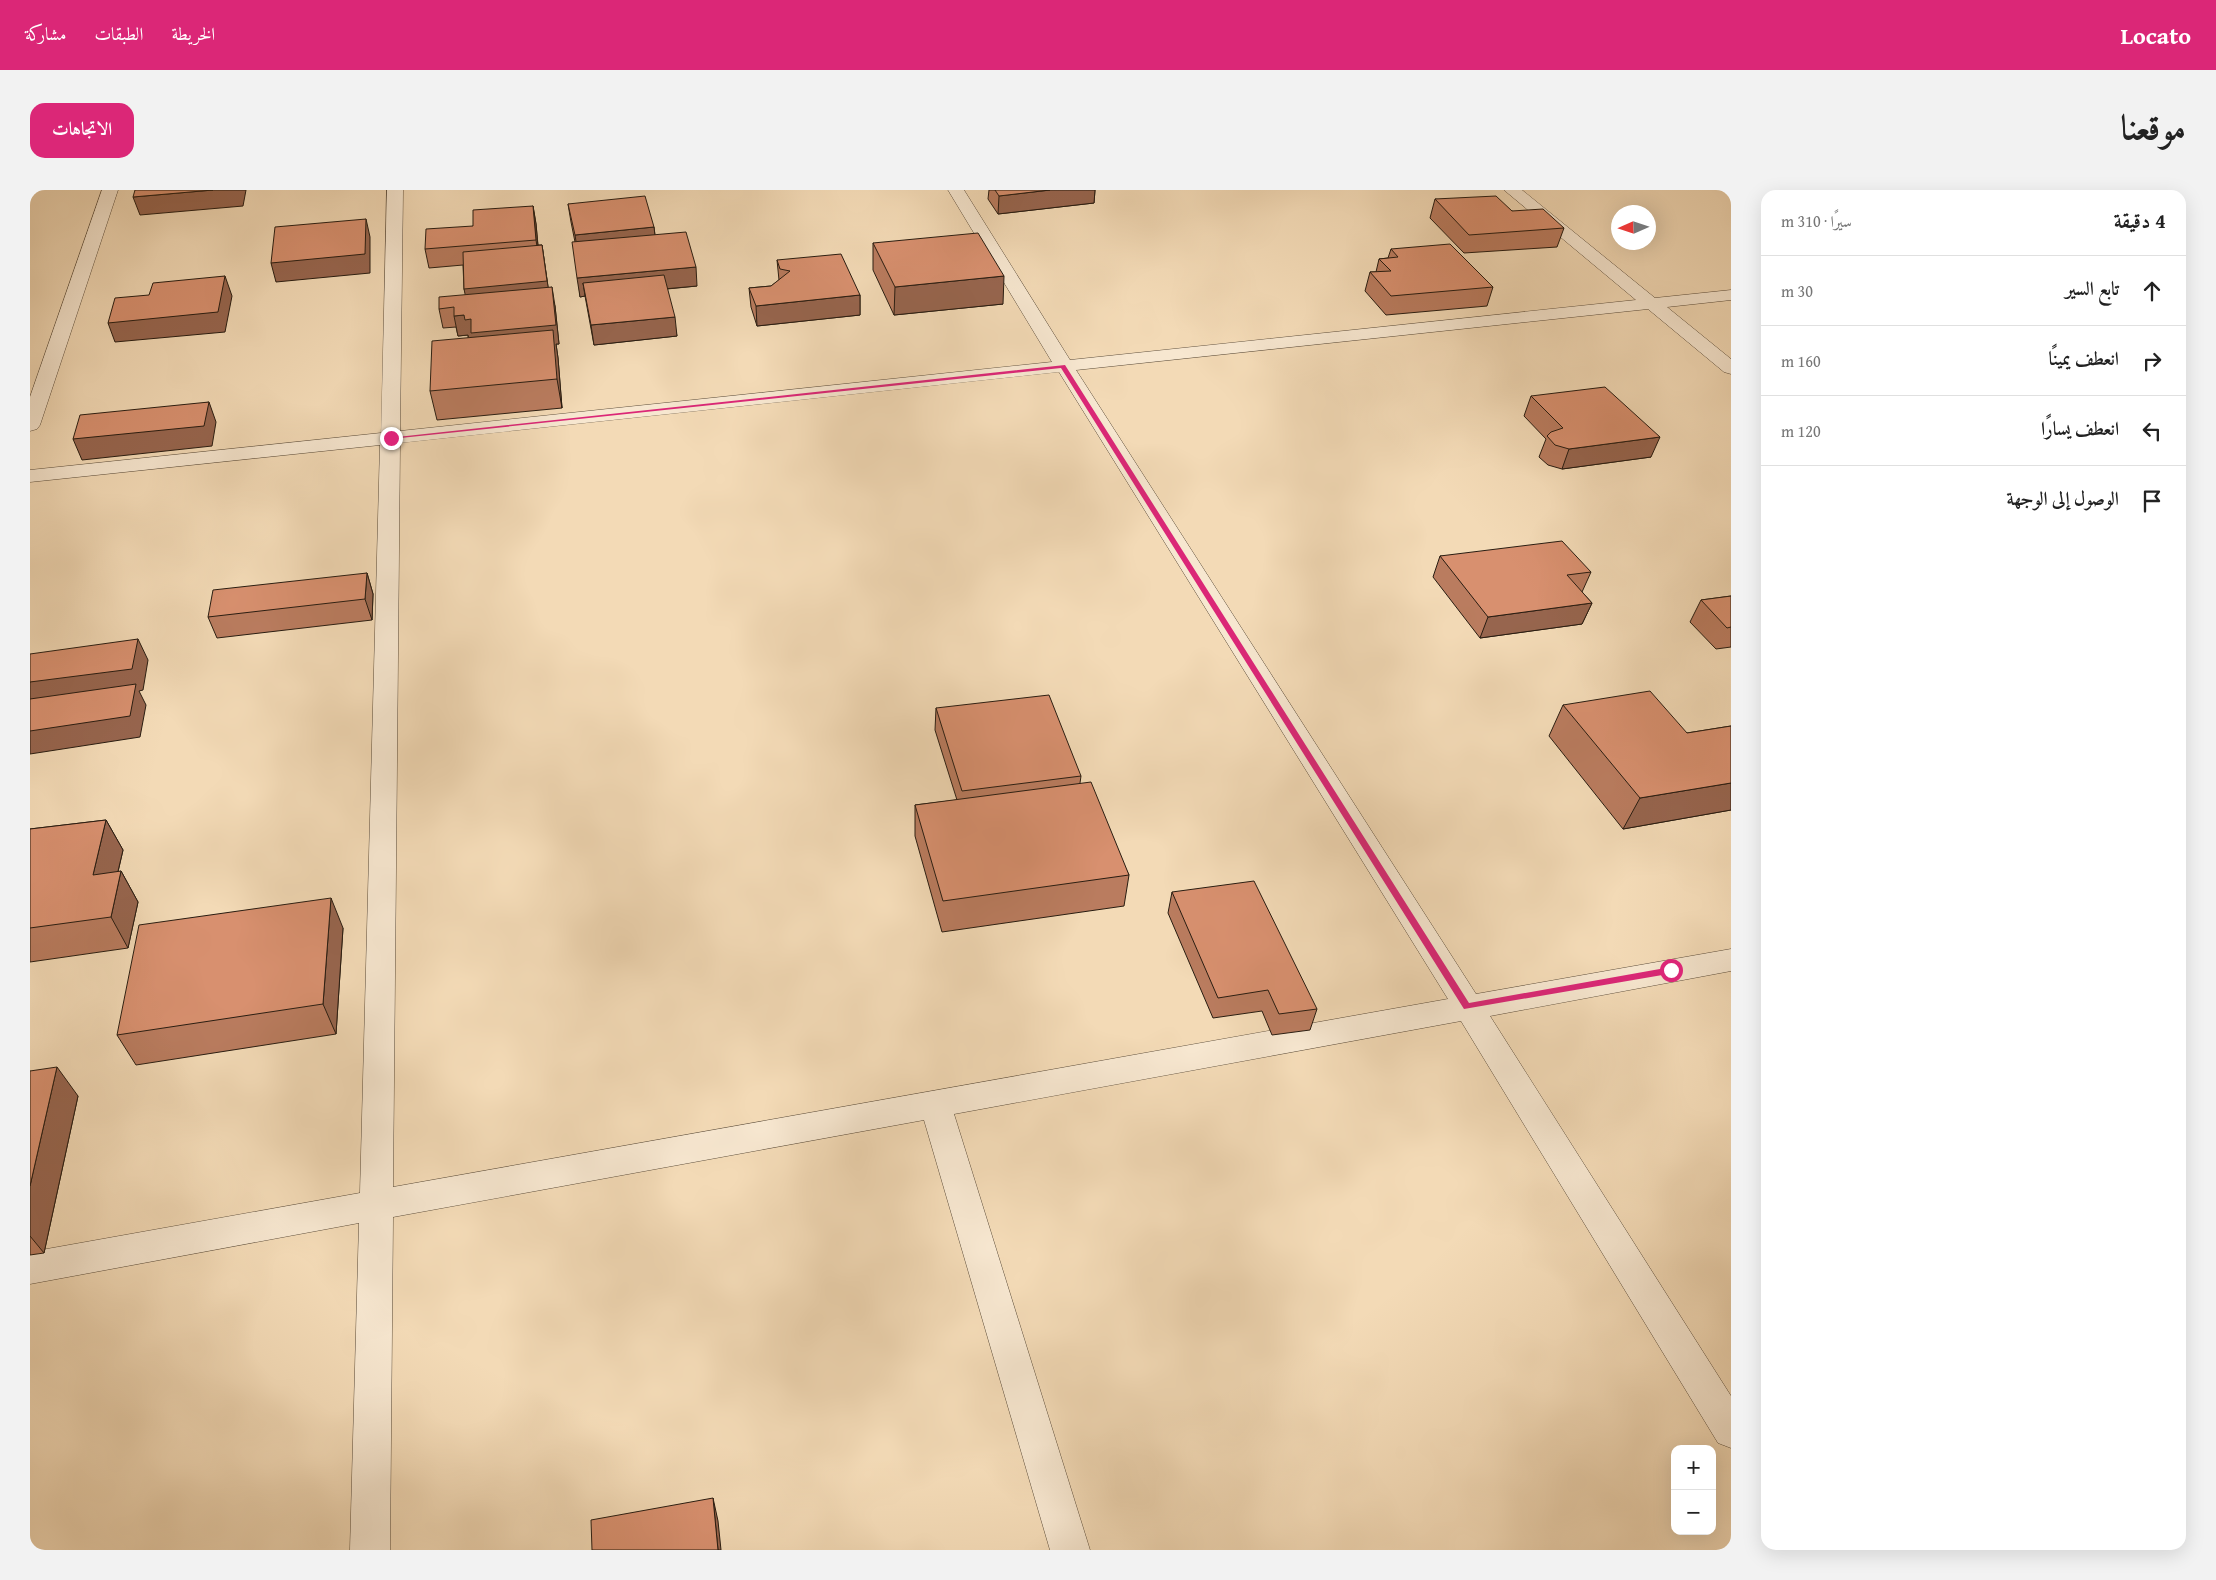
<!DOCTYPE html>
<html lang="ar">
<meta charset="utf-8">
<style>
body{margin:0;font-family:"Gentium Book Plus",Amiri,serif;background:#f2f2f2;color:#222;direction:rtl}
.controls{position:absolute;right:15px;bottom:15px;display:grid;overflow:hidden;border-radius:10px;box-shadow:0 5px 20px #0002}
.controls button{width:45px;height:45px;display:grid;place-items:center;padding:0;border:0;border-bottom:1px solid #e0e0e0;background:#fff;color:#222;font:25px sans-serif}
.compass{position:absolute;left:1581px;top:15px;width:45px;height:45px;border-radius:50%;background:#fff;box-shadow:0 5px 20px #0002;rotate:267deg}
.stop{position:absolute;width:15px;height:15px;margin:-11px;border:4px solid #db2777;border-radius:50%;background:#fff}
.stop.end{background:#db2777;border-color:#fff;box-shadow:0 1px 5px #0008}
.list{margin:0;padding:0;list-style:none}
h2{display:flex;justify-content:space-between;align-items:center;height:65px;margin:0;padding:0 20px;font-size:21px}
h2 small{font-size:16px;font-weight:400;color:#767676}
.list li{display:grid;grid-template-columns:32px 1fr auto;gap:15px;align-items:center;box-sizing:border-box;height:70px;padding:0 20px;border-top:1px solid #e0e0e0}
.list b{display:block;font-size:19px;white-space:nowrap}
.list em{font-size:16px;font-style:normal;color:#767676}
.icon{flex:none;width:28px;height:28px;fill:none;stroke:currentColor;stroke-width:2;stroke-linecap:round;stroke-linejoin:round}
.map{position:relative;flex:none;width:1701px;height:1360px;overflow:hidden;direction:ltr;border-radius:15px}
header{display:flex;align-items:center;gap:30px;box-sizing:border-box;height:70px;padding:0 25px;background:#db2777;color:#fff}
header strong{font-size:24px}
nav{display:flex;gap:28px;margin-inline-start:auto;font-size:18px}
.intro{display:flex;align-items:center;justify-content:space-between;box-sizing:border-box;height:120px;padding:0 30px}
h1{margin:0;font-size:35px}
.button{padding:12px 22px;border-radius:15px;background:#db2777;color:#fff;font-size:18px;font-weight:700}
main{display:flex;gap:30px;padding:0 30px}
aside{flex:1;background:#fff;border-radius:15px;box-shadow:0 5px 20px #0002}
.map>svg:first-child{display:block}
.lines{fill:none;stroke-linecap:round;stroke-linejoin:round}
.minor-casing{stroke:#5b4c3a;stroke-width:1}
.minor{fill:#f7e7d0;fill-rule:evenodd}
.wall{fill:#ba7c5f;stroke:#281c11}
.shaded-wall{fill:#97654e;stroke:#281c11}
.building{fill:#d8906f;stroke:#281c11}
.route{fill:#db2777}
</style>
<header>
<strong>Locato</strong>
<nav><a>الخريطة</a><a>الطبقات</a><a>مشاركة</a></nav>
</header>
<div class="intro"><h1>موقعنا</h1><a class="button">الاتجاهات</a></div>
<main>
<aside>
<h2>4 دقيقة<small>سيرًا · 310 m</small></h2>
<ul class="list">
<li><svg class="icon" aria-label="ahead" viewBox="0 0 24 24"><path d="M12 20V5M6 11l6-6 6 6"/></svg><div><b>تابع السير</b></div><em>30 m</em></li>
<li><svg class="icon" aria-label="right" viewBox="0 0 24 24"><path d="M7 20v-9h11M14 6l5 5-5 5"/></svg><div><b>انعطف يمينًا</b></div><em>160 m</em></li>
<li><svg class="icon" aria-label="left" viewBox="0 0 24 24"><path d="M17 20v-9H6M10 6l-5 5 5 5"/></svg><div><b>انعطف يسارًا</b></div><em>120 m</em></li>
<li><svg class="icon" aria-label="arrive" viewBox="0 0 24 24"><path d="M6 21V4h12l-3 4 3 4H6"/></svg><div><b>الوصول إلى الوجهة</b></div></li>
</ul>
</aside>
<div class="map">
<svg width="1701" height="1360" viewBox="0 0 1701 1360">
<rect width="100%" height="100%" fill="#f3dab6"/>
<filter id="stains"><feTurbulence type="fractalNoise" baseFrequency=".004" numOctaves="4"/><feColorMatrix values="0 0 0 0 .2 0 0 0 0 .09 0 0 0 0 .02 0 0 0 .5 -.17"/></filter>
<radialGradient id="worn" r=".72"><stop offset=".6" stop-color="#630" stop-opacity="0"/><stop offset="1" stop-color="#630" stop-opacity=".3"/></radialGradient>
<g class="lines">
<defs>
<g id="minor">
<path d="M72 0H88L10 235 7 239 0 241V207Z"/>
<path d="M357 0H373L370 241 1022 172 918 0H934L1040 170 1606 110 1474 0H1492L1625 108 1701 100V110L1637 117 1701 169V184L1694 182 1618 119 1046 180 1446 804 1701 759V781L1460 826 1701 1206V1258L1688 1253 1431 831 924 924 1060 1360H1020L894 930 363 1027 360 1360H320L329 1033 0 1094V1062L330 1003 350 255 0 292V280L351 243ZM1029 182 1418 809 363 997 370 253Z"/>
</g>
</defs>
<use href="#minor" class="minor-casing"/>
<use href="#minor" class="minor"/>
</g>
<g class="wall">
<path d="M959 0H1065L1064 13 968 24 958 9Z"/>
<path d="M1405 9 1482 21 1534 38 1527 57 1434 63 1400 28Z"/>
<path d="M538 14 624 37 625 45 667 96 637 99 647 146 564 155 555 106 550 107 545 52 541 32Z"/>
<path d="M503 16 506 34 508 55H512L518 97 525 116 529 154H526L528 168 532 218 407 230 400 201 438 148V145L428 146 426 137 413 138 409 119 436 105 434 99 433 75 399 78 395 59 443 36Z"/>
<path d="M843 53 973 114 864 125 843 80Z"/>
<path d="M1361 59 1463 97 1457 116 1356 125 1335 101 1340 82H1346L1349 69 1358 68Z"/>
<path d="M747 70 830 105V125L727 136 721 117 719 98 741 96 749 90Z"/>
<path d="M1501 206 1621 267 1532 279 1518 275 1509 267 1516 249 1494 226Z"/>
<path d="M1410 366 1561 382 1552 402 1562 413 1552 434 1450 448 1403 387Z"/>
<path d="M337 383 343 404 342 430 187 448 178 427Z"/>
<path d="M1701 406V457L1686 459 1660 432 1671 410Z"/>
<path d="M1533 515 1657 543 1701 536V620L1593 639 1519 546Z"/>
<path d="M906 518 1051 586 1050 593 1099 685 1094 716 912 742 885 646V615L927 610 905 540Z"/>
<path d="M76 630 93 660 88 682 91 681 108 712 98 758 0 772V639Z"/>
<path d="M1142 702 1287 819 1280 840 1242 845 1232 821 1183 828 1138 723Z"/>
<path d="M313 738 306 844 106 875 87 845Z"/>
<path d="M0 881 48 906 14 1063 0 1065Z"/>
</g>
<g class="shaded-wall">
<path d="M183 0H216L213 16 110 25 103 7Z"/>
<path d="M1020 0H1065L1064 13 968 24 969 6Z"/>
<path d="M503 16 506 34 509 69 506 50Z"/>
<path d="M336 29 340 47V83L246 92 241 73Z"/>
<path d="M624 37 626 55 548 64 545 45Z"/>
<path d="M512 55 520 110 438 118 434 99Z"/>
<path d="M666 77 667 96 556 106 553 93 555 106 550 107 547 88Z"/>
<path d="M195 86 202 106 195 142 85 152 78 133Z"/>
<path d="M974 86 973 114 864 125 865 97Z"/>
<path d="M522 97 525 116 529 154H526L528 168 532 218 527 189 439 149 438 145 428 146 424 126 434 125 441 129Z"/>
<path d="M830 105V125L727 136 726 116Z"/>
<path d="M645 127 647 146 564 155 561 135Z"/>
<path d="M179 212 186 232 182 256 52 270 43 249Z"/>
<path d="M1630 247 1621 267 1532 279 1539 259Z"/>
<path d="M337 383 343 404 342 430 335 409Z"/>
<path d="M1562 413 1552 434 1450 448 1458 427Z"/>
<path d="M108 449 118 470 113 500 109 501 116 515 110 547 0 564V492Z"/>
<path d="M1701 593V620L1593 639 1610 608Z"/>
<path d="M76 630 93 660 80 715 63 685Z"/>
<path d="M91 681 108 712 98 758 81 727Z"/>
<path d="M301 708 313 738 306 844 293 814Z"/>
<path d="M27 877 48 906 14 1063 0 1046V996Z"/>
<path d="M683 1308 688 1331 691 1360H688Z"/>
</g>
<g class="building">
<path d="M105 0H183L103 7Z"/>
<path d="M965 0H1020L969 6Z"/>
<path d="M615 6 624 37 545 45 538 14Z"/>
<path d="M1466 6 1482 21 1513 19 1534 38 1439 45 1405 9Z"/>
<path d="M503 16 506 50 395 59 396 39 443 36V20Z"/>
<path d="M336 29 335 64 241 73 245 37Z"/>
<path d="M656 42 666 77 547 88 542 52Z"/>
<path d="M948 43 974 86 865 97 843 53Z"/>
<path d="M1420 54 1463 97 1361 106 1340 82 1361 81 1349 69 1368 67 1361 59Z"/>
<path d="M512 55 517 91 434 99 433 62Z"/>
<path d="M811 64 830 105 726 116 719 98 741 96 760 81 750 79 747 70Z"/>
<path d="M634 85 645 127 561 135 553 93Z"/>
<path d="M195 86 188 122 78 133 85 108 119 105 123 93Z"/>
<path d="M522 97 526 135 441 143V129L435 130 434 125 424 126V117L409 119V107Z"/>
<path d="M523 140 527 189 400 201 402 151Z"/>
<path d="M1575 197 1630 247 1539 259 1525 255 1517 246 1521 242 1533 238 1501 206Z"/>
<path d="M179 212 174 236 43 249 50 225Z"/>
<path d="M1532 351 1561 382 1537 385 1562 413 1458 427 1410 366Z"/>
<path d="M337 383 335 409 178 427 183 400Z"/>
<path d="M1701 406V437L1697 438 1671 410Z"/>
<path d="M108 449 102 479 0 492V464Z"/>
<path d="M106 494 100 526 0 541V509Z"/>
<path d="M1620 501 1657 543 1701 536V593L1610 608 1533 515Z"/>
<path d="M1019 505 1051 586 932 601 906 518Z"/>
<path d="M1061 592 1099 685 913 711 885 615Z"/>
<path d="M76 630 63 685 91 681 81 727 0 738V639Z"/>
<path d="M1224 691 1287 819 1249 824 1238 800 1188 808 1142 702Z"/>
<path d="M301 708 293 814 87 845 109 735Z"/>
<path d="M27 877 0 996V881Z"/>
<path d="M683 1308 688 1360H562L561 1330Z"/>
</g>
<path class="route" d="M1035 175 1439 813 1641 777 1644 778V783L1434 819 1031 178 361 249 358 248Z"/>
<rect width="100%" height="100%" filter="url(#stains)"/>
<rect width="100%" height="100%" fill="url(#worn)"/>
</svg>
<div class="controls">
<button>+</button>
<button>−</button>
</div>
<svg class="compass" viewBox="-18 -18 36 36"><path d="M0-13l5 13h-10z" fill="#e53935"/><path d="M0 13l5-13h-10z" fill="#767676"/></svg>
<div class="stop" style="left:1641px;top:780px"></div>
<div class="stop end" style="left:361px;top:248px"></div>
</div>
</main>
